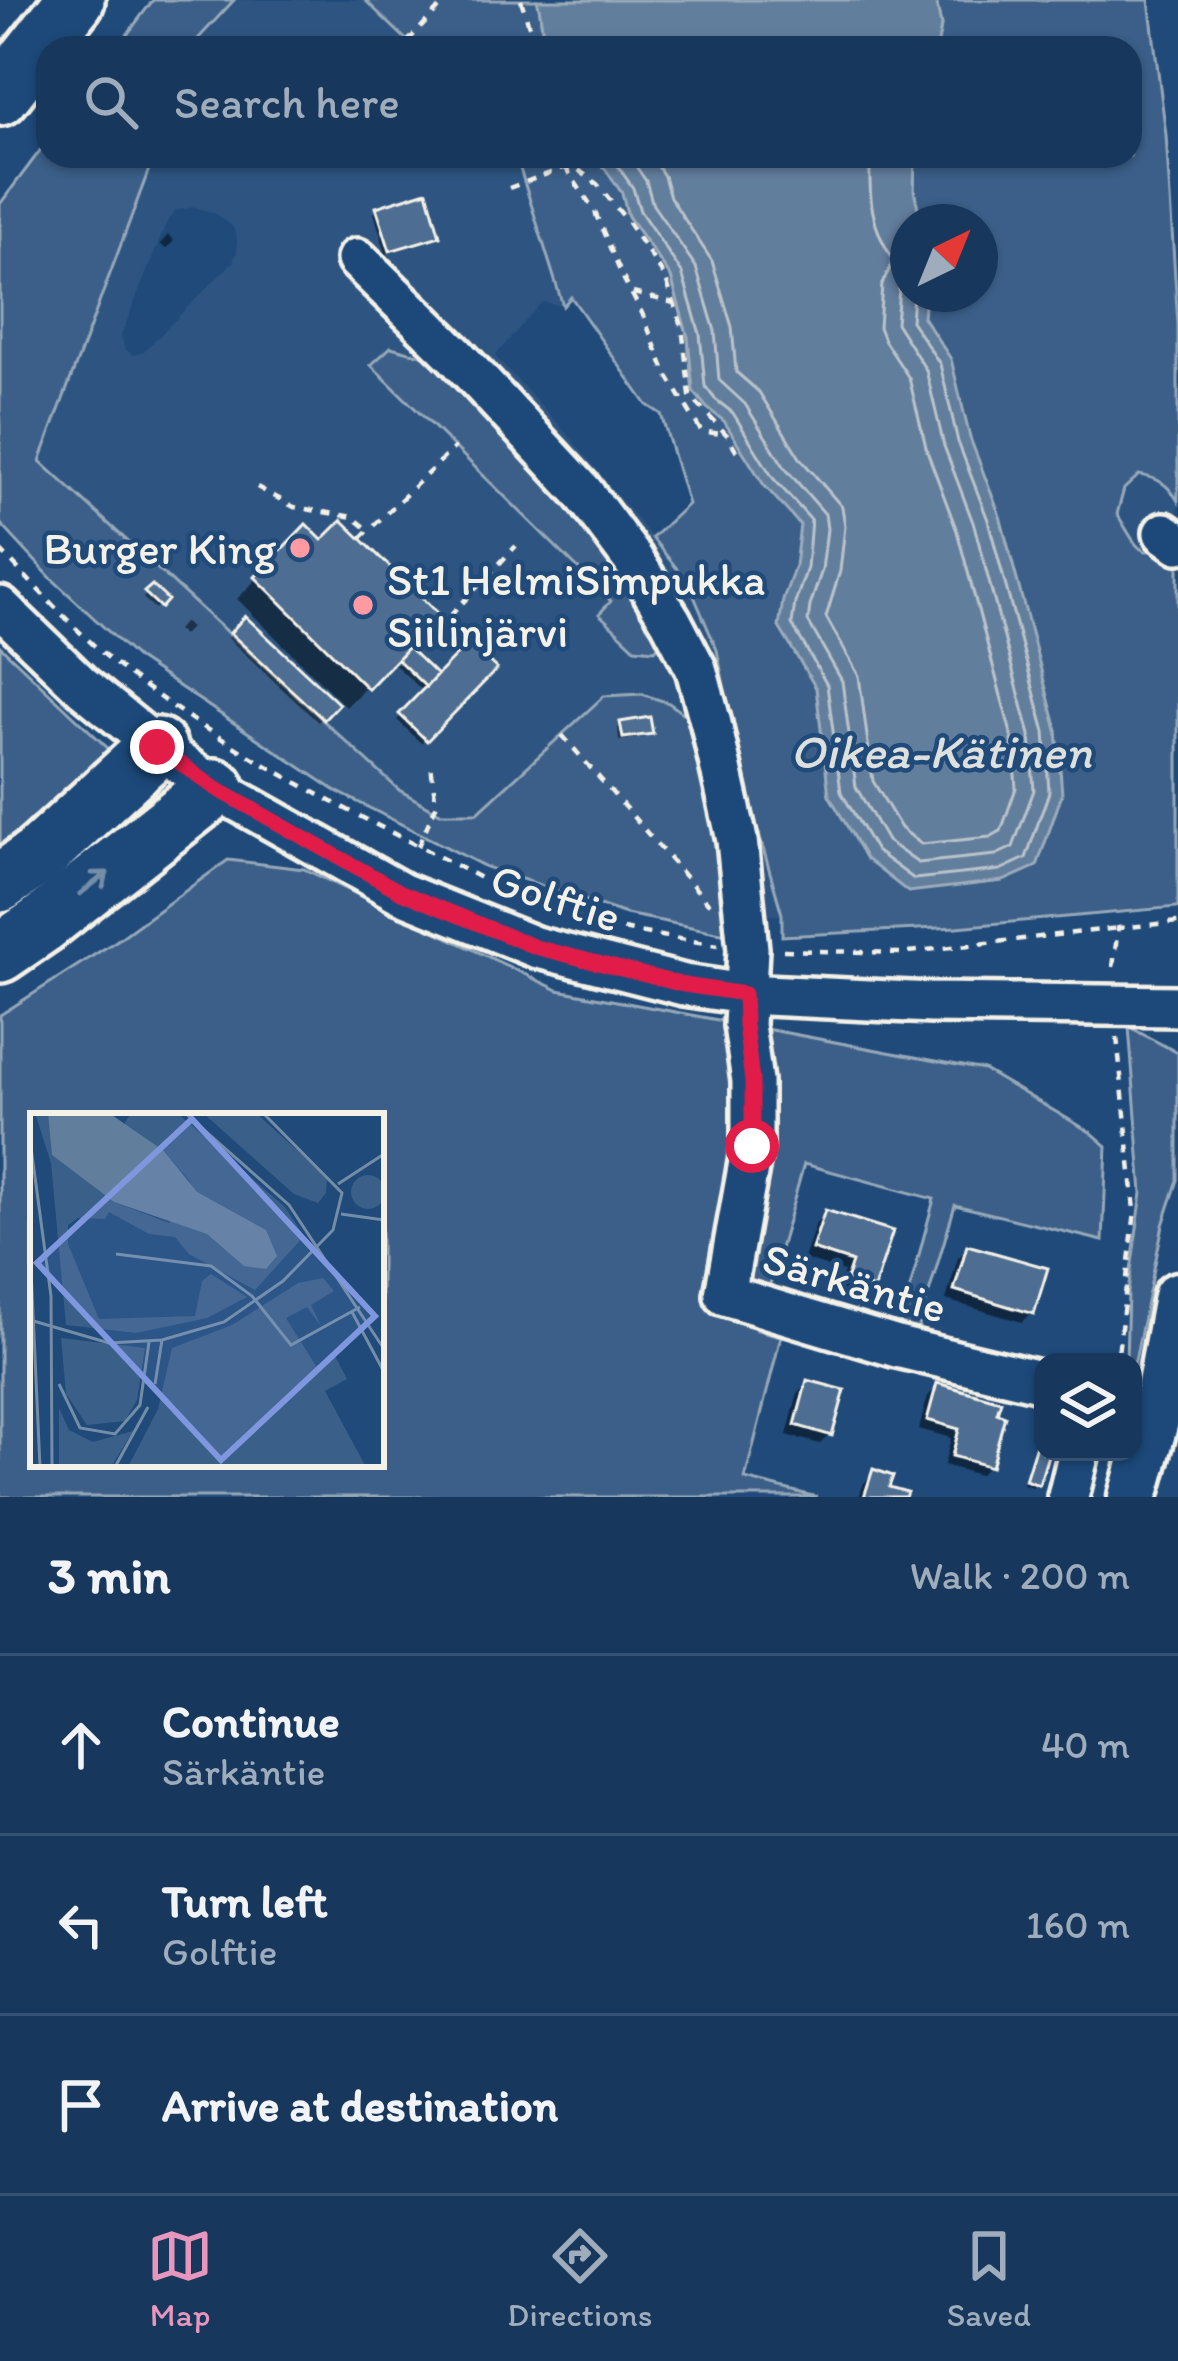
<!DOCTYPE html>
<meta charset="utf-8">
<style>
body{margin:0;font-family:Itim,sans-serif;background:#244365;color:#f1f3f6}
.controls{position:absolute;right:36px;bottom:36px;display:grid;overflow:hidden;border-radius:24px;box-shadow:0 3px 9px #0004}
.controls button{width:108px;height:108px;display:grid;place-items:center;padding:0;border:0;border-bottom:3px solid #365272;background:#17385c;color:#f1f3f6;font:60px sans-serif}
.compass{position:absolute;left:890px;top:204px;width:108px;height:108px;border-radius:50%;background:#17385c;box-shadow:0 3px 9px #0004;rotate:43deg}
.stop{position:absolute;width:36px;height:36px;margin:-27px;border:9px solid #e11d48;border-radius:50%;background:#fff}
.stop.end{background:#e11d48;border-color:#fff;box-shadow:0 3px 12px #0008}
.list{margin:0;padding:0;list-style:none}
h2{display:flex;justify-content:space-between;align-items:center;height:156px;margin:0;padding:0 48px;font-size:51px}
h2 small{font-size:39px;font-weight:400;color:#9eacbb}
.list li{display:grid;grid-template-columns:78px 1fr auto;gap:36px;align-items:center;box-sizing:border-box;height:180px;padding:0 48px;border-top:3px solid #365272}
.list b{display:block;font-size:45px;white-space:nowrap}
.list p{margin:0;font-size:39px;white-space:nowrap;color:#9eacbb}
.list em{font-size:39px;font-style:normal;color:#9eacbb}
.icon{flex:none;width:66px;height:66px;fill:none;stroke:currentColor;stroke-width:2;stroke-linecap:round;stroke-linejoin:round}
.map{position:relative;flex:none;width:1178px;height:1497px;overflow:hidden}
.search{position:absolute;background:#17385c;box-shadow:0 3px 9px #0004;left:36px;right:36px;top:36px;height:132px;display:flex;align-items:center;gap:30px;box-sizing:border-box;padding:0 42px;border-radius:36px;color:#9eacbb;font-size:45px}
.sheet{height:696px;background:#17385c}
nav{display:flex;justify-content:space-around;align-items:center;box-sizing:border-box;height:168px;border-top:3px solid #365272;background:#17385c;font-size:33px;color:#9eacbb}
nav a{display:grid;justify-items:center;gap:6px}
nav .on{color:#e797bd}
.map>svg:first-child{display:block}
.built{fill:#2d5581;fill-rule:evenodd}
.green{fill:#3a5f88;stroke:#97a8b8;stroke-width:3;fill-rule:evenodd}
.water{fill:#627e9d;stroke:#9cacbb;stroke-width:3}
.shadow{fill:#0007}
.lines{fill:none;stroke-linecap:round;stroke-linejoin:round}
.shore{stroke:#bac3ca;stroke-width:3}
.building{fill:#4d6e92;stroke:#f4f1e8;stroke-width:3}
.minor-casing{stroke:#f4f1e8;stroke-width:48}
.major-casing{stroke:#f4f1e8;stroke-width:57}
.highway-casing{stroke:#f4f1e8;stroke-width:66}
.path{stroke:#f4f1e8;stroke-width:4.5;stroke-dasharray:9 9;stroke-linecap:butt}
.minor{stroke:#1f4a7a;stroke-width:39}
.major{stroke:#1f4a7a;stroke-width:48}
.highway{stroke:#1f4a7a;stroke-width:57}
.oneway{stroke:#748da6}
.route{stroke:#e11d48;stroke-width:15}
.poi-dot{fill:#ff9aa2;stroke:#1f4a7a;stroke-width:4.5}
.labels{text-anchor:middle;stroke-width:9;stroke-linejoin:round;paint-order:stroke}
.poi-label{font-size:45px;fill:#f4f1e8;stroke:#1f4a7a;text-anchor:end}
.street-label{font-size:45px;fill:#f4f1e8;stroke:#1f4a7a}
.water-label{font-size:48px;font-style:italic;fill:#dee0dd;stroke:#1f4a7a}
.inset-road{fill:none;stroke:#748da6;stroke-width:3}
.view{fill:#7e97df;fill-opacity:0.15;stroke:#7e97df;stroke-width:6}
.inset-edge{fill:none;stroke:#f4f1e8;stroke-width:6}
</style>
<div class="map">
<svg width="1178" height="1497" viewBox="0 0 1178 1497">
<rect width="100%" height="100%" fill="#1f4a7a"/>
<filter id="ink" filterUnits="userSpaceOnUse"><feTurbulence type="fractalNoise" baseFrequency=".00833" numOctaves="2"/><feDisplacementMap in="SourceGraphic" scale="24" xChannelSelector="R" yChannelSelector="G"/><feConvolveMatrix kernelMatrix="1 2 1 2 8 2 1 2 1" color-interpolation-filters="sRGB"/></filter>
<g filter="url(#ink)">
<g class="built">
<path d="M234 0H365L415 48H194L197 40Z"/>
<path d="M154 156H516L563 306 542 302 495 356 565 431 688 582 717 650 740 768 782 915 730 917 604 696 476 813H441L399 790 40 461ZM195 207 216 214 232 226 237 237V251L233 262 143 352 133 355 125 349 121 336 167 222 175 211Z"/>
<path d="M1139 475 1157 478 1171 490 1178 501V532L1159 550 1145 551 1134 545 1117 514 1124 489Z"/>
</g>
<g class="green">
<path d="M153 0H234L197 40 194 48H117Z"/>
<path d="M365 0H537C543 15 539 37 550 48H415Z"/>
<path d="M936 0H1149L1166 135 1178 325V501C1168 484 1158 478 1139 475L1124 489 1117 514C1139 548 1140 568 1178 532V907L957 927 782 936V914L740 768 717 650 688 582 652 538 688 504 661 414 647 405 571 297 563 306 516 156H596L622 193 628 216 671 277 688 337 693 391 922 317 925 294H980V222H921L914 190 915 156H1130V48H937L941 26Z"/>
<path d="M48 140V156H154L40 461 399 790 440 813H477L604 696 642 694 669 703 694 721 734 897 726 934 626 914 486 867 336 791 138 659 50 577 0 523V204Z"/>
<path d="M391 347 429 357 465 390 561 497 622 577 653 624 661 643 655 650 635 648 599 614 611 601 371 365Z"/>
<path d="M0 646 115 755 77 789 0 844Z"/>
<path d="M228 860 304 869 558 990 984 1070 1092 1133 1107 1146 1103 1241 955 1205 918 1330 900 1325 934 1199 804 1164 757 1330 781 1336 745 1479 817 1497H0V1015L116 941ZM33 1116H381V1464H33Z"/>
<path d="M1129 1027 1178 1053V1180L1163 1225 1133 1370V1362H1126L1128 1292 1142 1193Z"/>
</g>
<g class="water">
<path d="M537 0H936L941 26 937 48H550C539 37 543 15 537 0Z"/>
<path d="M596 156H915L914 190 921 222H908V294H925L923 317 951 359 970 438 1000 516 1057 730 1062 794 1037 866 1003 881 908 892 866 859 829 795 816 688 779 627 783 600 795 566 800 525 764 485 724 421 707 408 693 391 688 337 671 277 628 216 622 193Z"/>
</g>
<g class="shadow">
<path d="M378 209 437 235 433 239 386 254 374 213Z"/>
<path d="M168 235 174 241 166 249 160 244Z"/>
<path d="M306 528 396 664 408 652 437 679 493 669 421 743 397 720 424 692 391 661 346 707 237 599Z"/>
<path d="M152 589 163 600 155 609 143 598Z"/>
<path d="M245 621 335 704 318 722 228 638Z"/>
<path d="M184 622 190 628 183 635 177 630Z"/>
<path d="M622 724 649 733 645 737 619 741 618 728Z"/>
<path d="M826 1213 872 1288 862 1298 838 1290 844 1272 804 1259 816 1223Z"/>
<path d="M968 1248 1032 1312 1022 1322 946 1300 958 1258Z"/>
<path d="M808 1383 830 1434 820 1444 787 1435 798 1393Z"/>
<path d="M938 1386 989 1465 979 1475 944 1465 951 1438 919 1429 928 1396Z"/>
<path d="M1041 1435 1043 1452H1046L1036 1483 1032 1487 1023 1484 1037 1439Z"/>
<path d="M874 1473 885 1489 902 1497H859L864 1483Z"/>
</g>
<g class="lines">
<g class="shore">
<path d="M611 156 633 188 640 211 682 273 700 334 705 386 715 399 733 413 773 478 811 520 807 568 795 603 792 624 827 685 841 792 876 851 914 879 1000 870 1026 858 1049 792 1045 732 988 520 958 442 940 364 911 321 913 294"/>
<path d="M629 156 646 181 653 205 696 267 715 331 719 380 745 404 785 468 825 514 827 529 822 570 810 606 808 621 842 681 856 787 887 841 918 863 996 855 1013 847 1034 790 1030 735 974 525 944 446 926 370 896 323 899 289 908 275"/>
<path d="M651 156 664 176 670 197 712 261 732 327 736 372 759 392 800 458 842 507 845 526 840 571 826 617 859 676 873 781 901 828 921 844 990 837 1001 831 1016 788 1012 737 957 531 927 451 909 378 884 340 879 327 882 284 894 260C870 228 869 195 870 156"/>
</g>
</g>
<g class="building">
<path d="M427 191 440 236 390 251 376 207Z"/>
<path d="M342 520 439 615 368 689 255 577 306 524 322 540Z"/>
<path d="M152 585 168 600 161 608 144 592Z"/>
<path d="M245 616 339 704 324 720 230 633Z"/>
<path d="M469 642 497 669 427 741 399 714Z"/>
<path d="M408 647 437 675 426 687 397 659Z"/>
<path d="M650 717 653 734 623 738 620 722Z"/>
<path d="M825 1210 893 1231 874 1289 846 1280 852 1262 812 1249Z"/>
<path d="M967 1245 1048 1268 1034 1314 954 1290Z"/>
<path d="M807 1380 845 1390 832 1436 795 1425Z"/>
<path d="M937 1383 1001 1401 997 1413 1005 1416 991 1467 952 1456 959 1429 927 1420Z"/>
<path d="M1040 1432 1043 1433V1452H1049L1039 1485 1025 1480Z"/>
<path d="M873 1469 893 1476 889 1487 907 1492 905 1497H864Z"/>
</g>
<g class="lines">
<defs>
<g id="minor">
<path d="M357 259 455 355 582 491 632 558 671 621 696 669 711 724 737 840 748 949 744 1025 752 1081V1146L725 1295 897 1347 1043 1382"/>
<path d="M1164 533 1178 543"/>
<path d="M0 607 82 686 157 747 215 788 401 893 535 947 684 985 744 994 932 1003 1178 1006"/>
<path d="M1068 1497 1079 1452"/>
</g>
<path id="major" d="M1133 1497 1158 1406 1178 1297"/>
<g id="highway">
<path d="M0 96 75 0"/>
<path d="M0 883 37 857 157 747"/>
<path d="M0 953 41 925 215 788"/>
</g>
</defs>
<use href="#minor" class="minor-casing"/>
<use href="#major" class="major-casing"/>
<use href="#highway" class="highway-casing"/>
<g class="path">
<path d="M521 0 536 48"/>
<path d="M408 41 445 2 455 0"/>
<path d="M569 156 572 165 597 184 624 217 665 277 682 326 690 396 727 435 741 458"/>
<path d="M565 167 594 210 622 276 642 313 665 371 701 431 727 435"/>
<path d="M509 188 588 159"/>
<path d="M633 293 674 303"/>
<path d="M257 487 294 507 353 517 370 531"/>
<path d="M361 538 455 447"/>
<path d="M0 550C42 593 84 641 132 677 222 746 323 798 424 849 470 872 516 899 565 914 615 930 667 937 718 945"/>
<path d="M450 616 516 546"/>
<path d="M562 735 709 904"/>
<path d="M418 846 436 806 431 764"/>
<path d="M783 950 900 953 1118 928"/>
<path d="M1113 967 1118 928 1178 922"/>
<path d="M1117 1037 1135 1211 1117 1362"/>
</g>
<use href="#minor" class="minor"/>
<use href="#major" class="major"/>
<use href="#highway" class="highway"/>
</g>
<defs><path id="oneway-shaft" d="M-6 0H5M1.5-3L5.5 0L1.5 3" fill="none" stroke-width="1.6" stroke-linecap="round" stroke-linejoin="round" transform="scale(3)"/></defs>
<use class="oneway" href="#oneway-shaft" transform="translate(94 883) rotate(-38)"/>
</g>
<g class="lines" filter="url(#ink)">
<path class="route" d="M157 747 215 788 401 892 535 947 684 985 744 994 745 1025 752 1081V1146"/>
</g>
<g class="poi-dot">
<circle cx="300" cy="548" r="12"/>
<circle cx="363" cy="605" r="12"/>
</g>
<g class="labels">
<g class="poi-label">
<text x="276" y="564">Burger King</text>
<text x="387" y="595" text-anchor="start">St1 HelmiSimpukka<tspan x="387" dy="52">Siilinjärvi</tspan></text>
</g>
<g class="street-label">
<text transform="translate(556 897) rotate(18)" y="16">Golftie</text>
<text transform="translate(855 1282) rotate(16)" y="16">Särkäntie</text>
</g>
<g class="water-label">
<text x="941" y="768">Oikea-Kätinen</text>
</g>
</g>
<g transform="translate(30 1113)">
<rect width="354" height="354" fill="#1f4a7a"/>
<path d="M5 0H18L23 42 84 89 139 110 160 69 134 38 93 13 101 0H147L255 94 274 123 225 177 159 141 145 124 119 121 79 99 75 106 48 105 38 112V131L69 206 165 203 172 168 181 161 217 184 177 205 106 220 36 212 21 50ZM173 0H226L297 64 296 80 288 90 264 81ZM321 79a17 17 0 1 1 34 0a17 17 0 1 1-34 0ZM293 165 304 178 281 192 291 213 277 194 256 205 286 253 305 243 317 266 295 278 336 354H98L128 296 142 235 202 212 268 170ZM31 225 115 235 107 287 95 308 57 312 36 281ZM29 295 39 317 63 329 103 318 81 354H29Z" fill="#3a5f88"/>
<path d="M18 0H79L134 38 167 79 236 117 247 143 236 156 214 153 177 121 84 89 22 42Z" fill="#627e9d"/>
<path class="inset-road" d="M155 0 259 92 354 236M0 27 21 183 22 354M308 71 354 41M311 101 354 107M0 134 10 354M86 141 181 153 222 183 261 232 330 194M322 199 354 259M0 207 79 230 132 227 194 209 253 168 303 117 312 80 233 0M29 271 50 315 85 321 110 292 119 229M125 271 132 227M85 354 118 294"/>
<path class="view" d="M162 6 345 203 191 347 7 150Z"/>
<rect width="354" height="354" class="inset-edge"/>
</g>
</svg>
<div class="controls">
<button><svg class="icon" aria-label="layers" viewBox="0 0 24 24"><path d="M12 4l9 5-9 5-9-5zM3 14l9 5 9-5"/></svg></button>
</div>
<svg class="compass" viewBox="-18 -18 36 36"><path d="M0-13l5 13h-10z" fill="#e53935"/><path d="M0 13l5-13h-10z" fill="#9eacbb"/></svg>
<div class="stop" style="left:752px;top:1146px"></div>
<div class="stop end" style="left:157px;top:747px"></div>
<div class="search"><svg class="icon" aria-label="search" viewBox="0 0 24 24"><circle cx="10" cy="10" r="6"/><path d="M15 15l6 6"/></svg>Search here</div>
</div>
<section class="sheet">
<h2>3 min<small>Walk · 200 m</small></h2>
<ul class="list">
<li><svg class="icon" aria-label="ahead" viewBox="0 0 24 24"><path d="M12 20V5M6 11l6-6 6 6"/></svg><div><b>Continue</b><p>Särkäntie</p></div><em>40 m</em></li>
<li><svg class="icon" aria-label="left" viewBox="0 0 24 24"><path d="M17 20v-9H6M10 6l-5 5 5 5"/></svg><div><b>Turn left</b><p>Golftie</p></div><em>160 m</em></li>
<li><svg class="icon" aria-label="arrive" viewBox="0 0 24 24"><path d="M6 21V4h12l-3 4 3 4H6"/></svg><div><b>Arrive at destination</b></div></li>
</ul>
</section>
<nav>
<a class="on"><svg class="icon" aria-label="map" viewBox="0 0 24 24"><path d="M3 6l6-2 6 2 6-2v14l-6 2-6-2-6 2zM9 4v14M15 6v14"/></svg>Map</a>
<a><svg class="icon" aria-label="directions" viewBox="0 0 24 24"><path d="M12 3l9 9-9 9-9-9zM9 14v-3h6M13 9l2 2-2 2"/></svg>Directions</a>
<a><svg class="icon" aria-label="saved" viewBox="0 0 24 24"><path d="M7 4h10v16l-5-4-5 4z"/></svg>Saved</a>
</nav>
